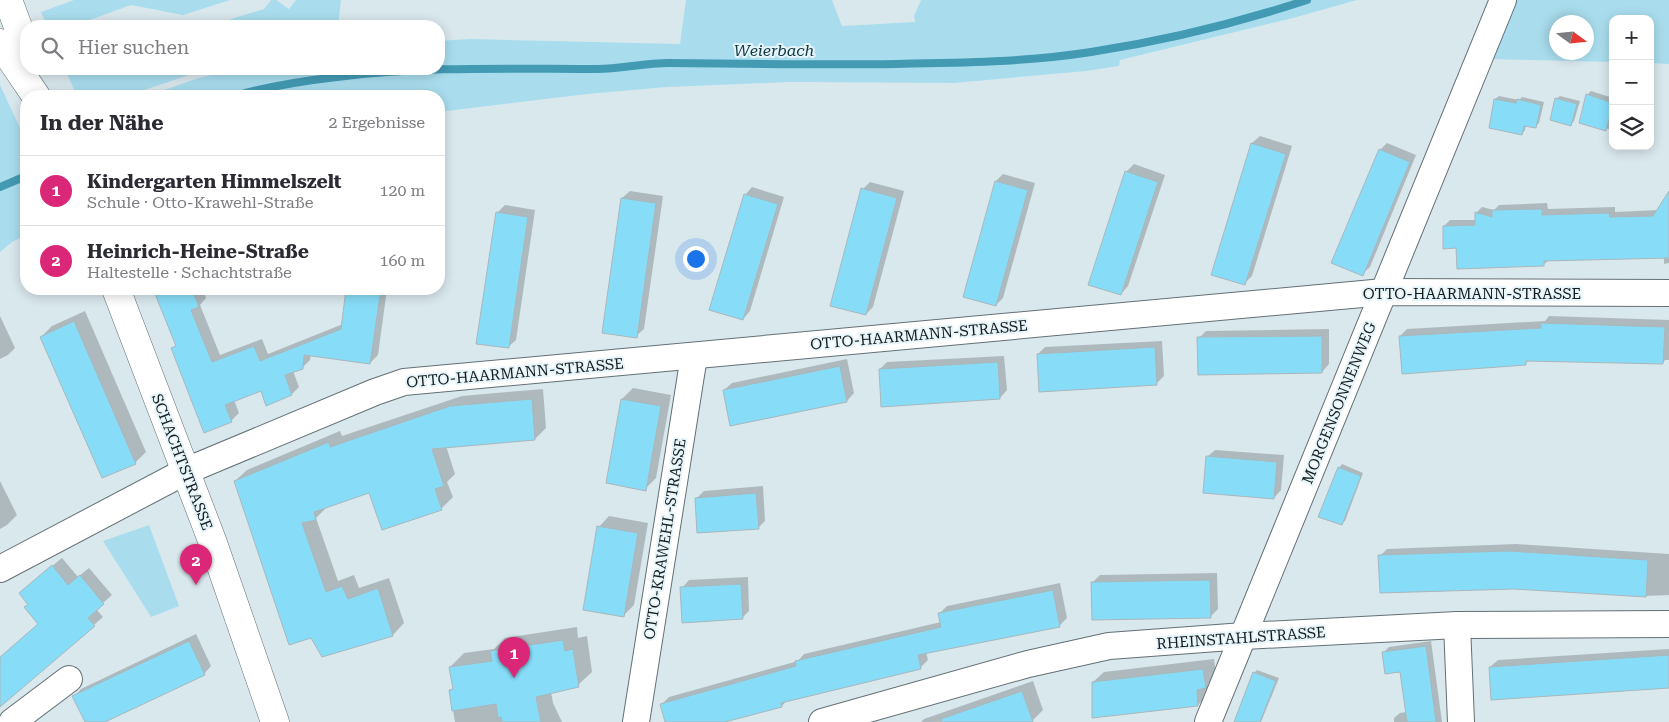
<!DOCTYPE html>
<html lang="de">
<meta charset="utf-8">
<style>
body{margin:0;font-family:"Roboto Serif",serif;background:#f7f7f7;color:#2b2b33}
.controls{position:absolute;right:15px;top:15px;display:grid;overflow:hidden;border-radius:10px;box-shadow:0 2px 12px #0003}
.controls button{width:45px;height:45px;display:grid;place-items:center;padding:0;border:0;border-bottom:1px solid #e1e1e2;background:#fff;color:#2b2b33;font:25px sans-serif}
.compass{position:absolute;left:1549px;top:15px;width:45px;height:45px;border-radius:50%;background:#fff;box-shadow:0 2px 12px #0003;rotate:105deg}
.you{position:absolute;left:695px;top:258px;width:18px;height:18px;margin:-12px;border:4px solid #fff;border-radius:50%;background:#1a73e8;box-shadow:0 0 0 8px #1a73e833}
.badge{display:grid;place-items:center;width:32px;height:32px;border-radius:50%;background:#db2777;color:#fff;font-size:16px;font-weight:700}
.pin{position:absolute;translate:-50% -41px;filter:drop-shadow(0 1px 2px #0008)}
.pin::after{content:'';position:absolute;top:26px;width:18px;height:15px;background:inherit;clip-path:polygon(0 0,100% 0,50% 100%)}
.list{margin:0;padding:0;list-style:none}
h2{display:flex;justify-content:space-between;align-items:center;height:65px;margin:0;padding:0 20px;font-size:21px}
h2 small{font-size:16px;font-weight:400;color:#7c7c81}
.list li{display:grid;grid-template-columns:32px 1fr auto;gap:15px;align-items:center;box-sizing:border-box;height:70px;padding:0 20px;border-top:1px solid #e1e1e2}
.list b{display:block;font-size:19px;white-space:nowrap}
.list p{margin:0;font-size:16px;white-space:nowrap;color:#7c7c81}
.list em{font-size:16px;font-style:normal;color:#7c7c81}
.icon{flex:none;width:28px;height:28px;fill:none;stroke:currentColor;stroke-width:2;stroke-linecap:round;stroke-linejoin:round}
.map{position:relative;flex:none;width:1669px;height:722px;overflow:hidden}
.search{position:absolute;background:#fff;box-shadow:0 2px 12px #0003;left:20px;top:20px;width:425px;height:55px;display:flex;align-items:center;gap:12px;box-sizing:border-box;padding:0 18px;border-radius:20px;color:#7c7c81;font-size:19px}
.panel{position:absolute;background:#fff;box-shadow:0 2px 12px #0003;left:20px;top:90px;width:425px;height:205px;border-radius:20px}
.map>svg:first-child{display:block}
.green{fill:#a9ddee;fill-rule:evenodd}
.shadow{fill:#0003}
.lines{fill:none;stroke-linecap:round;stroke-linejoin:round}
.stream{stroke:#439ab3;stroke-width:8}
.building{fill:#87ddf8;stroke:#a9b7bc}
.street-casing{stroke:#637075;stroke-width:28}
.secondary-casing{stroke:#637075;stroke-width:29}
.street{stroke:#fff;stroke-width:26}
.secondary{stroke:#fff;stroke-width:28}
.labels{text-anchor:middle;stroke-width:4;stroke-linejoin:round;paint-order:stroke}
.street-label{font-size:15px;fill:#161b1d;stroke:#e6f5fa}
.water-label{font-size:16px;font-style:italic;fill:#0f3743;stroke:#e6f5fa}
</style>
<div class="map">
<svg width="1669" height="722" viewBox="0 0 1669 722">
<rect width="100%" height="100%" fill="#d9e8ed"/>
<g class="green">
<path d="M74 0H230L183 15 131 5 73 26H47L41 12Z"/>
<path d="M271 0H276L289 9 296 0H341L338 26H208L264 9Z"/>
<path d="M686 0H832L842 26 915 22 914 16 921 0H1357L1293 18 1120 60 1119 66 1086 71 954 83 791 82 667 87 587 94 439 112V96H147L199 78 236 69H439V41L470 39 680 44Z"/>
<path d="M1514 0H1669V64L1650 63V19H1613V62L1489 59ZM1556 22H1586V52H1556Z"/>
<path d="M65 69H207L126 96H77Z"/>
<path d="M0 85 26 141V235L12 242 0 252Z"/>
<path d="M149 525 179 606 151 617 103 541Z"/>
</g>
<g class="shadow">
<path d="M1591 91 1613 98V130L1580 122 1587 95Z"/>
<path d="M1499 96 1519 100 1522 97 1544 102 1539 123 1535 127 1526 125 1525 130 1522 134 1490 127 1495 99Z"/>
<path d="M1560 96 1580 101 1574 121 1571 124 1556 99Z"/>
<path d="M1260 136 1292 146 1252 276 1245 283 1213 274 1252 143Z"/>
<path d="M1387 143 1416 155 1370 267 1362 274 1380 150Z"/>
<path d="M1134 164 1165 175 1128 286 1121 294 1126 172Z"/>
<path d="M1003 174 1035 183 1003 298 996 305 964 296 996 181Z"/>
<path d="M870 182 904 191 873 307 866 314 863 189Z"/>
<path d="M752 187 784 197 750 311 743 319 745 195Z"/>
<path d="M630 191 663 196 644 329 636 336 622 198Z"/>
<path d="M1669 200V263L1664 264V257L1549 260 1543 265 1457 247 1444 226 1450 220H1476V213L1482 207 1494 210 1499 205 1547 203 1548 209 1615 207V212L1658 210Z"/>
<path d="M505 205 535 210 516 340 508 347 497 213Z"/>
<path d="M155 289H203L206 298 200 305 220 355 262 339 268 354 343 324 348 289H387L378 355 370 363 311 354 310 360 302 368 293 371 299 387 292 394 261 390 234 400 239 413 231 421 172 349 177 344Z"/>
<path d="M85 311 146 452 135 463 103 477 41 337 52 326Z"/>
<path d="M0 316 15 348 8 355 0 359Z"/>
<path d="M1549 316 1669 320V360H1665L1663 363 1529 360 1525 364 1400 336 1407 329 1545 321Z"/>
<path d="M1329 329V364L1322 372 1199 338 1206 331Z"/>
<path d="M1162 341 1164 376 1156 384 1038 354 1045 347Z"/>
<path d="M1004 356 1007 390 1000 398 882 405 880 369 887 362Z"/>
<path d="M847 359 854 393 847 401 731 424 724 390 732 383Z"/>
<path d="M633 388 671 395 656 478 645 489 622 399Z"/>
<path d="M543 389 546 428 535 439 446 446 455 474 447 482 453 497 441 509 370 492 327 507 316 518 338 581 354 575 359 588 389 578 404 623 393 635 322 655 235 481 247 470 340 431 342 436 462 396Z"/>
<path d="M1215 450 1284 455 1281 490 1274 498 1207 457Z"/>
<path d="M1342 464 1363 473 1345 521 1341 524 1339 468Z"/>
<path d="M0 481 17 515 7 525 0 529Z"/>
<path d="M763 486 765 521 758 528 697 498 704 491Z"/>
<path d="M609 516 648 523 634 605 624 615 599 527Z"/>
<path d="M1516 544 1669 554V595L1646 596 1514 587 1380 556 1387 549Z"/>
<path d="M62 558 78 577 89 568 112 595 96 609 103 617 0 706V658L39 624 26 607 29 604V585Z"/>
<path d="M1217 573 1218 609 1210 617 1093 582 1100 575Z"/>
<path d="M748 577 749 611 742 618 682 588 689 580Z"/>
<path d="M1060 583 1067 618 1060 625 926 652 928 660 920 668 787 700 782 706 721 722H667L662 704 669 697 798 661 804 654 941 622 939 614 947 606Z"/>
<path d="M577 627 578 638 587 636 592 672 578 685 551 692 553 703 562 722H412H455L450 691 454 687 450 667 464 653 494 649 505 638Z"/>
<path d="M196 634 211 666 204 674 103 722H86L74 697 81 689Z"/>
<path d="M1431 641 1442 722H1394V718L1400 713 1406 712 1401 670 1384 652 1389 647Z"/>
<path d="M1669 649V687L1490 667 1498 660Z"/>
<path d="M1214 659 1216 676 1208 684 1209 694 1198 705 1093 682 1104 672Z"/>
<path d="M1257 670 1279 678 1261 722H1237L1254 673Z"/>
<path d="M1033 681 1043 710 1032 721 921 722 924 719Z"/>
</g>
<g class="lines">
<g class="stream">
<path d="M235 96C269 86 302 81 337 77 423 66 510 69 597 69 621 69 644 63 668 63 744 64 820 65 896 64 961 63 1027 62 1091 52 1164 41 1237 23 1307 0"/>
<path d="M0 187 26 176"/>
</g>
</g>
<g class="building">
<path d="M1586 94 1613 103 1606 131 1579 123Z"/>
<path d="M1555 98 1577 104 1571 126 1550 120Z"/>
<path d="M1494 99 1516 103 1517 99 1541 105 1536 128 1524 126 1522 135 1489 128Z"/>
<path d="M1251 143 1286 154 1245 285 1211 275Z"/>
<path d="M1379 149 1410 162 1363 276 1331 263Z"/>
<path d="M1125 171 1158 182 1121 295 1088 285Z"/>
<path d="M995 181 1028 190 996 306 963 297Z"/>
<path d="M861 188 897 198 866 315 830 306Z"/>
<path d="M1669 191V258L1544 261V266L1457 269 1456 248 1443 249V226L1475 225V212L1492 217V210L1542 209V215L1609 213 1610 217 1653 216Z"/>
<path d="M744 194 778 204 743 320 709 310Z"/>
<path d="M621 198 656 203 637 338 602 333Z"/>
<path d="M496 212 528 217 509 348 476 344Z"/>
<path d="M153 289H192L199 307 191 310 212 362 254 346 260 361 341 329 346 289H381L370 364 304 355 303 369 285 375 292 395 266 406 261 391 225 405 232 422 204 433 171 348 176 346Z"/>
<path d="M74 321 136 464 102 478 40 337Z"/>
<path d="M1541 323 1665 327 1663 364 1526 361V365L1402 374 1399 336 1541 328Z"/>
<path d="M1322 336V373L1198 375 1197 337Z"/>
<path d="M1155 347 1157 385 1039 392 1037 354Z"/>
<path d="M998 362 1000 399 881 407 879 369Z"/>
<path d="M840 366 847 402 730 426 723 390Z"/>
<path d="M532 399 535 440 432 449 444 486 435 489 442 510 382 530 369 493 314 512 316 520 302 523 326 592 342 586 348 599 378 588 393 636 322 657 311 638 289 645 234 481 329 442 330 447 450 406Z"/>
<path d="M621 399 661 406 646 491 606 483Z"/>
<path d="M1206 456 1277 462 1274 499 1203 493Z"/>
<path d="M1338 467 1361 476 1342 525 1318 517Z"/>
<path d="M756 493 759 529 697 533 695 498Z"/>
<path d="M597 526 638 533 624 617 583 610Z"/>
<path d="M1508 551 1648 560 1646 597 1514 589 1380 593 1378 555Z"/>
<path d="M52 565 68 585 80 575 104 604 88 618 95 626 0 707V657L38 624 24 607 28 605 19 593Z"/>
<path d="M1210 580 1211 618 1092 620 1091 582Z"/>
<path d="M741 584 743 619 682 623 680 587Z"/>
<path d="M1053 590 1060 627 918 655 921 669 781 703 782 707 725 722H665L660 704 796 666 795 661 941 627 938 613Z"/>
<path d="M563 640 565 651 573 649 579 687 536 697 541 722H502L501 717 498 718 496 704 452 711 449 690 453 689 449 667 492 661 490 651Z"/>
<path d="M189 641 205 675 105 722H85L72 696Z"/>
<path d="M1426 646 1436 722H1407L1400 672 1385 674 1382 652Z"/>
<path d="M1669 655V688L1491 700 1489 667Z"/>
<path d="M1203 669 1206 688 1197 690 1198 706 1092 718V682Z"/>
<path d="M1253 672 1276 681 1260 722H1234Z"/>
<path d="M1022 691 1033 722H941V719Z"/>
</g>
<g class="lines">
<defs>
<g id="street">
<path d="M0 569 186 471 375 392 404 382 1384 292 1669 293"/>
<path d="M1457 625 1461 722"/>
<path d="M12 722 69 679"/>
<path d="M636 722 694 356"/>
<path d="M822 722 1028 664 1109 646 1244 636 1457 625 1669 624"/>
<path d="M1208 722 1503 0"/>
</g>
<g id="secondary">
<path d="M8 0 26 48"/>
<path d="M0 43 36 96"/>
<path d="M116 289 213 543 275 722"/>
</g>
</defs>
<use href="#street" class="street-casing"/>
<use href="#secondary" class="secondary-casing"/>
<use href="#street" class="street"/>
<use href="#secondary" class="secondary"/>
</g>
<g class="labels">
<g class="street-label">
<text x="1472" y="299">OTTO-HAARMANN-STRASSE</text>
<text transform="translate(919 335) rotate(-5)" y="5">OTTO-HAARMANN-STRASSE</text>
<text transform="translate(515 373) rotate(-5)" y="5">OTTO-HAARMANN-STRASSE</text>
<text transform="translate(1339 403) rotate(-68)" y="5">MORGENSONNENWEG</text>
<text transform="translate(182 462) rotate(69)" y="5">SCHACHTSTRASSE</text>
<text transform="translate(665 539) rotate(-81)" y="5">OTTO-KRAWEHL-STRASSE</text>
<text transform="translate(1241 638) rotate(-4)" y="5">RHEINSTAHLSTRASSE</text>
</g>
<g class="water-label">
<text x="774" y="56">Weierbach</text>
</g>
</g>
</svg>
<div class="controls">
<button>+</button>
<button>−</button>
<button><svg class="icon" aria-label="layers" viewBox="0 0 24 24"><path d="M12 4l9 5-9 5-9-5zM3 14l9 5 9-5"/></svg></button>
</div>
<svg class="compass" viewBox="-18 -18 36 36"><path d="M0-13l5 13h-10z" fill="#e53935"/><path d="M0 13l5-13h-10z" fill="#7c7c81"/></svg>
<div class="you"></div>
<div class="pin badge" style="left:514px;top:678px">1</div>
<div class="pin badge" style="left:196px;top:585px">2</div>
<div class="search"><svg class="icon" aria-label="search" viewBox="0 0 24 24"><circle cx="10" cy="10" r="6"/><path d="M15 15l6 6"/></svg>Hier suchen</div>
<section class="panel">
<h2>In der Nähe<small>2 Ergebnisse</small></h2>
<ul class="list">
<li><span class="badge">1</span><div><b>Kindergarten Himmelszelt</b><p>Schule · Otto-Krawehl-Straße</p></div><em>120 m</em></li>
<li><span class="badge">2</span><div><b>Heinrich-Heine-Straße</b><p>Haltestelle · Schachtstraße</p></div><em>160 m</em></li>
</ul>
</section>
</div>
